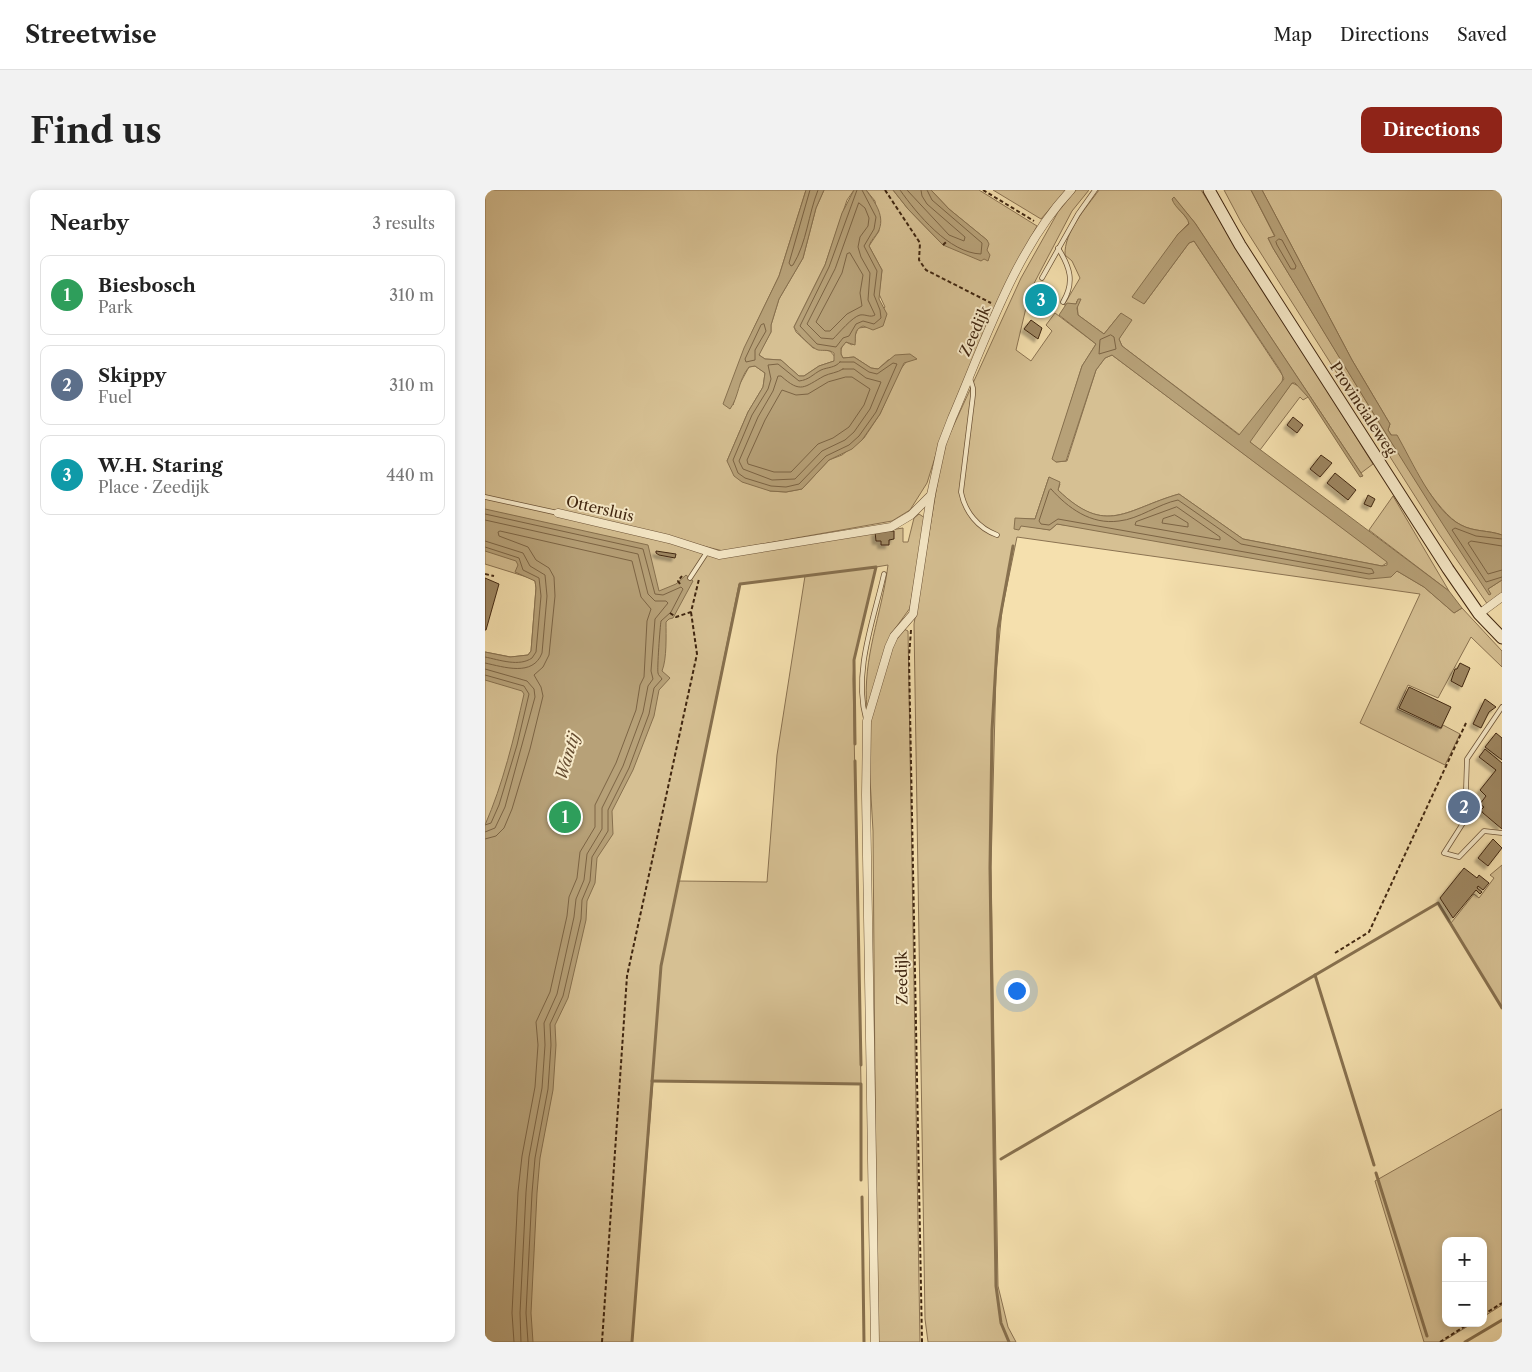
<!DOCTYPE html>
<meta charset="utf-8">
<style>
body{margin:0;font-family:"Libre Caslon Text",serif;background:#f2f2f2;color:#222}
.controls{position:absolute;right:15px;bottom:15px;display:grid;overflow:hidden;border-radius:10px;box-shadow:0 2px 8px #0003}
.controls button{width:45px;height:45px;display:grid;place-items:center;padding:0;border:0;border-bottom:1px solid #e0e0e0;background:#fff;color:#222;font:25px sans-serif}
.you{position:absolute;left:531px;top:800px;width:18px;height:18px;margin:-12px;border:4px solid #fff;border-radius:50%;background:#1a73e8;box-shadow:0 0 0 8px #1a73e833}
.badge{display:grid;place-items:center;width:32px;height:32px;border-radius:50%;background:#8f2418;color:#fff;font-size:16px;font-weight:700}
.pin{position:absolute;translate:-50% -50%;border:2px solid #fff;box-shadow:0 1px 5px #0006}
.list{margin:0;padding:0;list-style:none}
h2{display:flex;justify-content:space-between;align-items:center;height:65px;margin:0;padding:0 20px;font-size:21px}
h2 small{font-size:16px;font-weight:400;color:#767676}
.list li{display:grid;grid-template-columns:32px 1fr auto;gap:15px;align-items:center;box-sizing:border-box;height:80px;margin:0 10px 10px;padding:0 10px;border:1px solid #e0e0e0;border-radius:10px}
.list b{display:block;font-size:19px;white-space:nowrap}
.list p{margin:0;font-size:16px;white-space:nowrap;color:#767676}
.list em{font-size:16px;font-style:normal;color:#767676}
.map{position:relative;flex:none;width:1017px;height:1152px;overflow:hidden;border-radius:10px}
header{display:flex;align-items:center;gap:30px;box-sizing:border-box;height:70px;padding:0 25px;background:#fff;border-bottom:1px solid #e0e0e0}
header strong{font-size:24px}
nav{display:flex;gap:28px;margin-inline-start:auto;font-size:18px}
.intro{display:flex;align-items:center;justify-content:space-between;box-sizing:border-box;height:120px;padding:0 30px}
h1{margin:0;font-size:35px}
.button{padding:12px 22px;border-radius:10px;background:#8f2418;color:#fff;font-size:18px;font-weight:700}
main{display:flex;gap:30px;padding:0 30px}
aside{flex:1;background:#fff;border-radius:10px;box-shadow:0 2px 8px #0003}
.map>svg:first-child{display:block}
.green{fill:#d6c093;stroke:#8b7352;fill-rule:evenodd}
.water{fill:#b7a178;stroke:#87704e}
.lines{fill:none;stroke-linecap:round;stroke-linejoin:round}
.shore{stroke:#7c6444;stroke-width:1}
.stream{stroke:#87704e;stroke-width:3}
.building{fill:#9e8762;stroke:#402610;filter:url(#shadow)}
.lane-casing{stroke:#6d5438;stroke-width:5.5}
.street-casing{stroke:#6d5438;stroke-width:9}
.secondary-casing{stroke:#402610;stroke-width:13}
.path{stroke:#402610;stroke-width:2;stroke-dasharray:4 2.5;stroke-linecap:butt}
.lane{stroke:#f8ebca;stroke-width:4}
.street{stroke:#f8ebca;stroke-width:8}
.secondary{stroke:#f8ebca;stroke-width:11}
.labels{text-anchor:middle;stroke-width:4;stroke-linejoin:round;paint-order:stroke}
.street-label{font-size:15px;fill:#402610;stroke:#f8ebca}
.water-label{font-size:16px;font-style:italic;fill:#644b2f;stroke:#f8ebca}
</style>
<header>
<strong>Streetwise</strong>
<nav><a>Map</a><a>Directions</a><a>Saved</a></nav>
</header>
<div class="intro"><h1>Find us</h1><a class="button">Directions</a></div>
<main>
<aside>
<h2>Nearby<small>3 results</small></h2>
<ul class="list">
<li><span class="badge" style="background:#2e9e5b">1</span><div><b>Biesbosch</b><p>Park</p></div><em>310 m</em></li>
<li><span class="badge" style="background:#5c6f8a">2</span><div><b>Skippy</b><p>Fuel</p></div><em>310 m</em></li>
<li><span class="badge" style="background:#0f9aa8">3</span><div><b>W.H. Staring</b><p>Place · Zeedijk</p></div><em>440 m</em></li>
</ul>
</aside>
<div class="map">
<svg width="1017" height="1152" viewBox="0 0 1017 1152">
<defs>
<filter id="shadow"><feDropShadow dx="-3.5" dy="3.5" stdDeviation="1" flood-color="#0004"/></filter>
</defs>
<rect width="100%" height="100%" fill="#f5e0ae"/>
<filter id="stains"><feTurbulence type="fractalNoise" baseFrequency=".004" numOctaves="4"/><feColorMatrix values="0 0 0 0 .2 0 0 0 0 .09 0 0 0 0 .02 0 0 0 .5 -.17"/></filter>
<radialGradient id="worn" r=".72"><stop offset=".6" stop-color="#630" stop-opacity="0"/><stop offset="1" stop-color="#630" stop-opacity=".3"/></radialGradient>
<g class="green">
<path d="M0 0H321L294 86 267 142 248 215 252 199 264 177 270 176 280 183 278 197 263 222 242 271 285 301 301 302 317 299 344 270 357 265 379 248 395 224 414 181 422 171 421 166 403 170 393 179 386 178 369 167 358 168C354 162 356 157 361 152L367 155 370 152V146L373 138 382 137 400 117 394 104 397 80 384 56 394 41 390 11 381 0H408L423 19 458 55 501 60 502 50 464 19 446 0H494L552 36 527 82 457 245 442 293 425 320 407 331 238 361 206 353 204 359 229 367 418 338V352H423L429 328 434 324 440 328 425 418 407 443 382 519C377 468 397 424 403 375L391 377 369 470 368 489 376 894 168 891 147 1152H0V462L26 467 43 465 46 461 51 398 50 391 45 388 0 374ZM320 386 292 565 282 692 194 691 254 394Z"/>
<path d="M339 0H369L362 10 340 75 309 137 311 142 328 158 345 161 351 168 349 171 334 176 319 186H314L296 170 280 169 274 165 275 162 286 142V135L294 109 318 68 331 18Z"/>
<path d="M508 0H581L556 29Z"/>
<path d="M591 0H604L587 21 545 101 531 160 546 171 567 141 561 135 570 123 611 154 597 176 568 269 571 272 582 271 611 180 620 168 627 165 903 372 897 376 758 349 694 304C641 319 621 347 573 300L575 294 564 287 550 329H530L536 335 565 340 572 334 912 381 939 397 969 423 977 418 1017 461V477L986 447 953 508 923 495 912 519 956 539 958 535 975 544 960 575 875 533 935 404 532 347 517 420 511 483 506 677 513 1096 523 1137 531 1152H443L440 1129 429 434 455 277 462 250 536 88 573 22Z"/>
<path d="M614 0H716L888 274 876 283 710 33 689 8 693 18 705 32 693 44 659 114 704 53 709 51 798 186 797 192 755 245 637 156 634 149 638 142 636 123 619 144 593 125 592 111 591 114 579 115 595 88 587 71 580 65C579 42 601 18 614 0Z"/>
<path d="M739 0H766L790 47 783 48 788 58 903 247 1003 399 1017 390V405L1003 415 954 344 756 32Z"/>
<path d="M777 0H1017V345C1003 340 989 342 976 335 952 323 920 264 903 240L905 234 867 170Z"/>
<path d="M807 193 816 197 823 207 818 210 815 207 775 260 765 252V249Z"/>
<path d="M908 306 964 401 884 340Z"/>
<path d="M419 439 423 441 435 1152H392L388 641 383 554 386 528 409 453Z"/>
<path d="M1017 675V818L966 733 989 704 994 708 1009 688 1005 685Z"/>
<path d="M1017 919V1115L998 1127V1051H961V1133H988L957 1152H939L890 991Z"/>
</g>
<g class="water">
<path d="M321 0H339L331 18 318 68 294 109 286 135V142L274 165 280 169 296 170 314 186H319L334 176 349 171V163C343 159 340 161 333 160 328 159 311 142 309 137L340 75 357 23 369 0H381C390 12 401 27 393 42 390 47 386 50 384 56L397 80 394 109 402 124 398 136 388 140 378 136C368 140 371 146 370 155L361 152 356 158V164L358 168 369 167 386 178 393 179 410 165 425 164 432 169 419 173 395 224 377 250 367 259 344 270 317 299 301 302 285 301 257 292 249 286 242 271 263 222 278 197 280 183 270 176 264 177C253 190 254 207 245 219L238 214 259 158 294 86Z"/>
<path d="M408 0H446L464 19 502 50 504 54 502 60 505 65 503 71 499 69 496 71 458 55 423 19Z"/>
<path d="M766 0H777L867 170 905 234 903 240 906 245H912C927 271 949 322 976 335 989 342 1003 340 1017 345V390L1003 399 1006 404 1004 405C928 291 859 175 788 58L783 48 790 46Z"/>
<path d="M689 7 710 33 878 286 875 287 823 207 810 193H807L765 252 964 401 977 418 969 423 939 397 912 381 906 387 884 389 572 334 565 340 536 336 534 340 529 339 530 328 550 329 564 287 575 292 573 300C622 347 641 319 694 304L758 349 897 376 902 375V372L627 165 620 168 611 180 581 271 571 272 567 269 597 176 611 154 574 125 582 113 591 114 593 109H596L592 118 593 125 619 144 636 123 647 130 634 149 637 156 754 245 799 189 795 180 709 51 704 53 659 114 647 107 693 44 704 34C702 24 690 19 687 9Z"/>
<path d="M0 319 163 355 174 401 191 394 201 385 208 391 188 428 184 429 181 432C181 445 182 469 177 481L185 488 174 500 169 526 148 580 127 621 128 644 112 668 110 693 102 711 101 730 83 808 70 835 71 855 68 900 55 968 52 1003 46 1123 48 1152H0V635C18 594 29 548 39 504L37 501 0 490V462L25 467 43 465 46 461 51 398 50 391 30 382 33 375 31 371 0 361Z"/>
</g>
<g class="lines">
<g class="shore">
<path d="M325 0 304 73 306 76 308 75C322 52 323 25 333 0"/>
<path d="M372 0 344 77 315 136 332 154 351 157 358 148 364 146 371 134 378 131 389 134 396 128 395 120 389 105 392 81 379 56 389 39 391 27 377 0"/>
<path d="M415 0C432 24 464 63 496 64L497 53 447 10 442 0"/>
<path d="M422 0 464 45 479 51 480 47 442 14 437 6 436 0"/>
<path d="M374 13 380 18 384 28 383 36 375 47 373 57 376 67 385 83 383 110 390 125C385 128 381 124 375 125 367 127 354 143 348 149L336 148 322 134 350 79Z"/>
<path d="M794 49 797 50 811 76 810 79H806L792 55 791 52Z"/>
<path d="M365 63 378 85 375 103 377 116 362 124 345 141H340L331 132 357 83 362 64Z"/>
<path d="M279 134 281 141 270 160V170L261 172 260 169 276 135Z"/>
<path d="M626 145 629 147 631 159 614 164 615 150Z"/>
<path d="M355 172H369L384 182 392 184 408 173 412 174 391 222 374 246 364 255 341 266 314 294 301 297 286 296 260 288 253 283 248 270 267 225 283 199 286 189 283 175 293 174 314 191C324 190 328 184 336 180 343 177 350 178 355 172Z"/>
<path d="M358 179H369L381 188 396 192 385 219 369 242 360 250 337 261 310 289 287 290 258 279 254 271 273 227 288 201 293 186H296C316 204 319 197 339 186 345 183 352 183 358 179Z"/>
<path d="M361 187H367L385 199 379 215 364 237 348 248 333 254 306 282H289L263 274 262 270 280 230 297 200 311 205 323 204 343 192Z"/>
<path d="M566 299C583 318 606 335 634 331 654 329 673 314 693 310L756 354 887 379 889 383 884 384 573 329 564 335 556 334 554 331 564 301Z"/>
<path d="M692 317 735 347V350L650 335 651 332Z"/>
<path d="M0 324 158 359 170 404 178 405 196 397 198 399 186 422 176 431C175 437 172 479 173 483 173 485 176 487 177 489L169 498 164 524 144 578 123 620V641L107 667 105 691 97 710 96 729 78 806 65 834 66 855 63 899 50 968 47 1003 41 1123 43 1152"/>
<path d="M690 325 703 333V337L677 333 678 329Z"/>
<path d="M0 330 153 364 163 404 170 411H181L183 413 170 429 166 481 168 489 163 496 158 522 138 576 117 618V639L102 664 99 690 91 709 89 727 72 804 59 833 60 855 57 898 44 967 41 1002 35 1123 36 1152"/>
<path d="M1017 349 991 346 970 338 967 340 1001 392 1017 387"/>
<path d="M0 351 38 363 45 376 60 385 62 406 57 463C48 487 19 477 0 473"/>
<path d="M1017 356 986 351 983 353 1003 384 1017 380"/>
<path d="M0 357 34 368 38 380 54 388 56 406 51 462 47 468C34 477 15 470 0 467"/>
<path d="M0 479 42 491 49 499 50 507 20 617 10 638 0 642"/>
<path d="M0 485 39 496 44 504 32 555 14 615 6 633 0 635"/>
<path d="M0 649 11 646 19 638 27 619 45 559 58 506 56 497 49 485 58 477 64 465 70 406 69 387 64 378 51 370 43 357 14 346 13 342 15 341 147 371 156 407 166 419 162 431 159 487 155 495 151 520 131 573 110 615V637L95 662 92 688 84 707 82 726 65 802 51 832 53 855 50 897 37 966 33 1002 27 1123 29 1152"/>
</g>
<g class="stream">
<path d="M370 571 376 875"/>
<path d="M830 785 889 975"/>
<path d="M167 891 376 894V990"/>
<path d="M516 969 953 713 1017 818"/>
<path d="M891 983 942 1146"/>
<path d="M377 1007 379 1152"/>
<path d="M147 1152 176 776 255 394 391 377 369 470 370 554"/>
<path d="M524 1152 516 1133 511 1096 505 678 507 540 513 439 528 356"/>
<path d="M980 1152 1017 1130"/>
</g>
</g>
<g class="building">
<path d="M556 101 565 108 556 120 546 113Z"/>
<path d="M546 130 557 138 553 149 539 139Z"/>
<path d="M808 227 818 235 812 243 802 235Z"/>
<path d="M836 265 847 273 835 287 825 279Z"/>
<path d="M850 283 871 300 863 310 842 293Z"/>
<path d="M883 305 890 309 886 317 879 314Z"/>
<path d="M409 341V349L404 350V355H396V351H391L390 342Z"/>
<path d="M171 361 191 364 190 368 174 365 171 363Z"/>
<path d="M0 388 14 394 1 440H0Z"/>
<path d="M975 473 985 478 977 497 966 491 970 479H972Z"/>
<path d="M924 497 966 517 956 538 914 518Z"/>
<path d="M1000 509 1011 517 1004 522 996 538 988 534Z"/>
<path d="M1011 543 1017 548V570L1000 557Z"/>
<path d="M1000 559 1017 573V639L998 623 996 620 999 617 995 614 1001 606 995 600 1011 580 994 567Z"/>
<path d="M1008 649 1017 658 1003 676 993 668Z"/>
<path d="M979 678 992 688 994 685 1004 693 998 700 993 696 992 698 997 702 995 704 991 700 968 728 955 708Z"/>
</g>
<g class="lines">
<defs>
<g id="lane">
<path d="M573 58C585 77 590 92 578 112"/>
<path d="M557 88 593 24 610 0"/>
<path d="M485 188 488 198V205L476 302C480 322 493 338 512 345"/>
<path d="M0 307 73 323"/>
<path d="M205 388 222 362"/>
<path d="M1017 517 982 569 980 630 959 663 974 667 999 641 1017 643"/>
<path d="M381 529C368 482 389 429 399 384"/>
</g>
<g id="street">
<path d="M73 323 184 349 234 365 406 337 426 325 446 305"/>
<path d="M994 424 1017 407"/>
<path d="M390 1152 381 605 382 531 404 457 409 446 428 424 446 305 457 254 467 228C499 154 530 59 586 0"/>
</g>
<path id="secondary" d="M724 0 755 55 963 379 994 424 1017 448"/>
</defs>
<use href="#lane" class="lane-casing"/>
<use href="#street" class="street-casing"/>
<use href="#secondary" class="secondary-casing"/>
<g class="path">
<path d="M400 0 435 53 434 70 441 80 506 113"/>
<path d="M498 0 549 31"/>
<path d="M458 55 462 51"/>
<path d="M0 384 9 386"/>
<path d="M195 394 193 391 197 386"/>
<path d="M185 423 191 427 206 422 214 389"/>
<path d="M426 440 424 467 437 1152"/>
<path d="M850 763 884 742 981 533"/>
<path d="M998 1125 1017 1113"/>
<path d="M117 1152 142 786 212 464 206 422"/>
<path d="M955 1152 985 1133"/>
</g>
<use href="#lane" class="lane"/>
<use href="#street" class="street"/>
<use href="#secondary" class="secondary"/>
</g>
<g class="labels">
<g class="street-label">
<text transform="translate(490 141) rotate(-66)" y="5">Zeedijk</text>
<text transform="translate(878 219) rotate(57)" y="5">Provincialeweg</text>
<text transform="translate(115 319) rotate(13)" y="5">Ottersluis</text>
<text transform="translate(417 788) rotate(-91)" y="5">Zeedijk</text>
</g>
<g class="water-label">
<text transform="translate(82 566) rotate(-73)" y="6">Wantij</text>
</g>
</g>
<rect width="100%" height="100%" filter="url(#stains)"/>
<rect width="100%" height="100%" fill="url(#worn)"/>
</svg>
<div class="controls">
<button>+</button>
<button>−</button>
</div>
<div class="you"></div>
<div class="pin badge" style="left:80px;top:627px;background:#2e9e5b">1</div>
<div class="pin badge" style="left:979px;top:617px;background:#5c6f8a">2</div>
<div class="pin badge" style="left:556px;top:110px;background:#0f9aa8">3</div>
</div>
</main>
